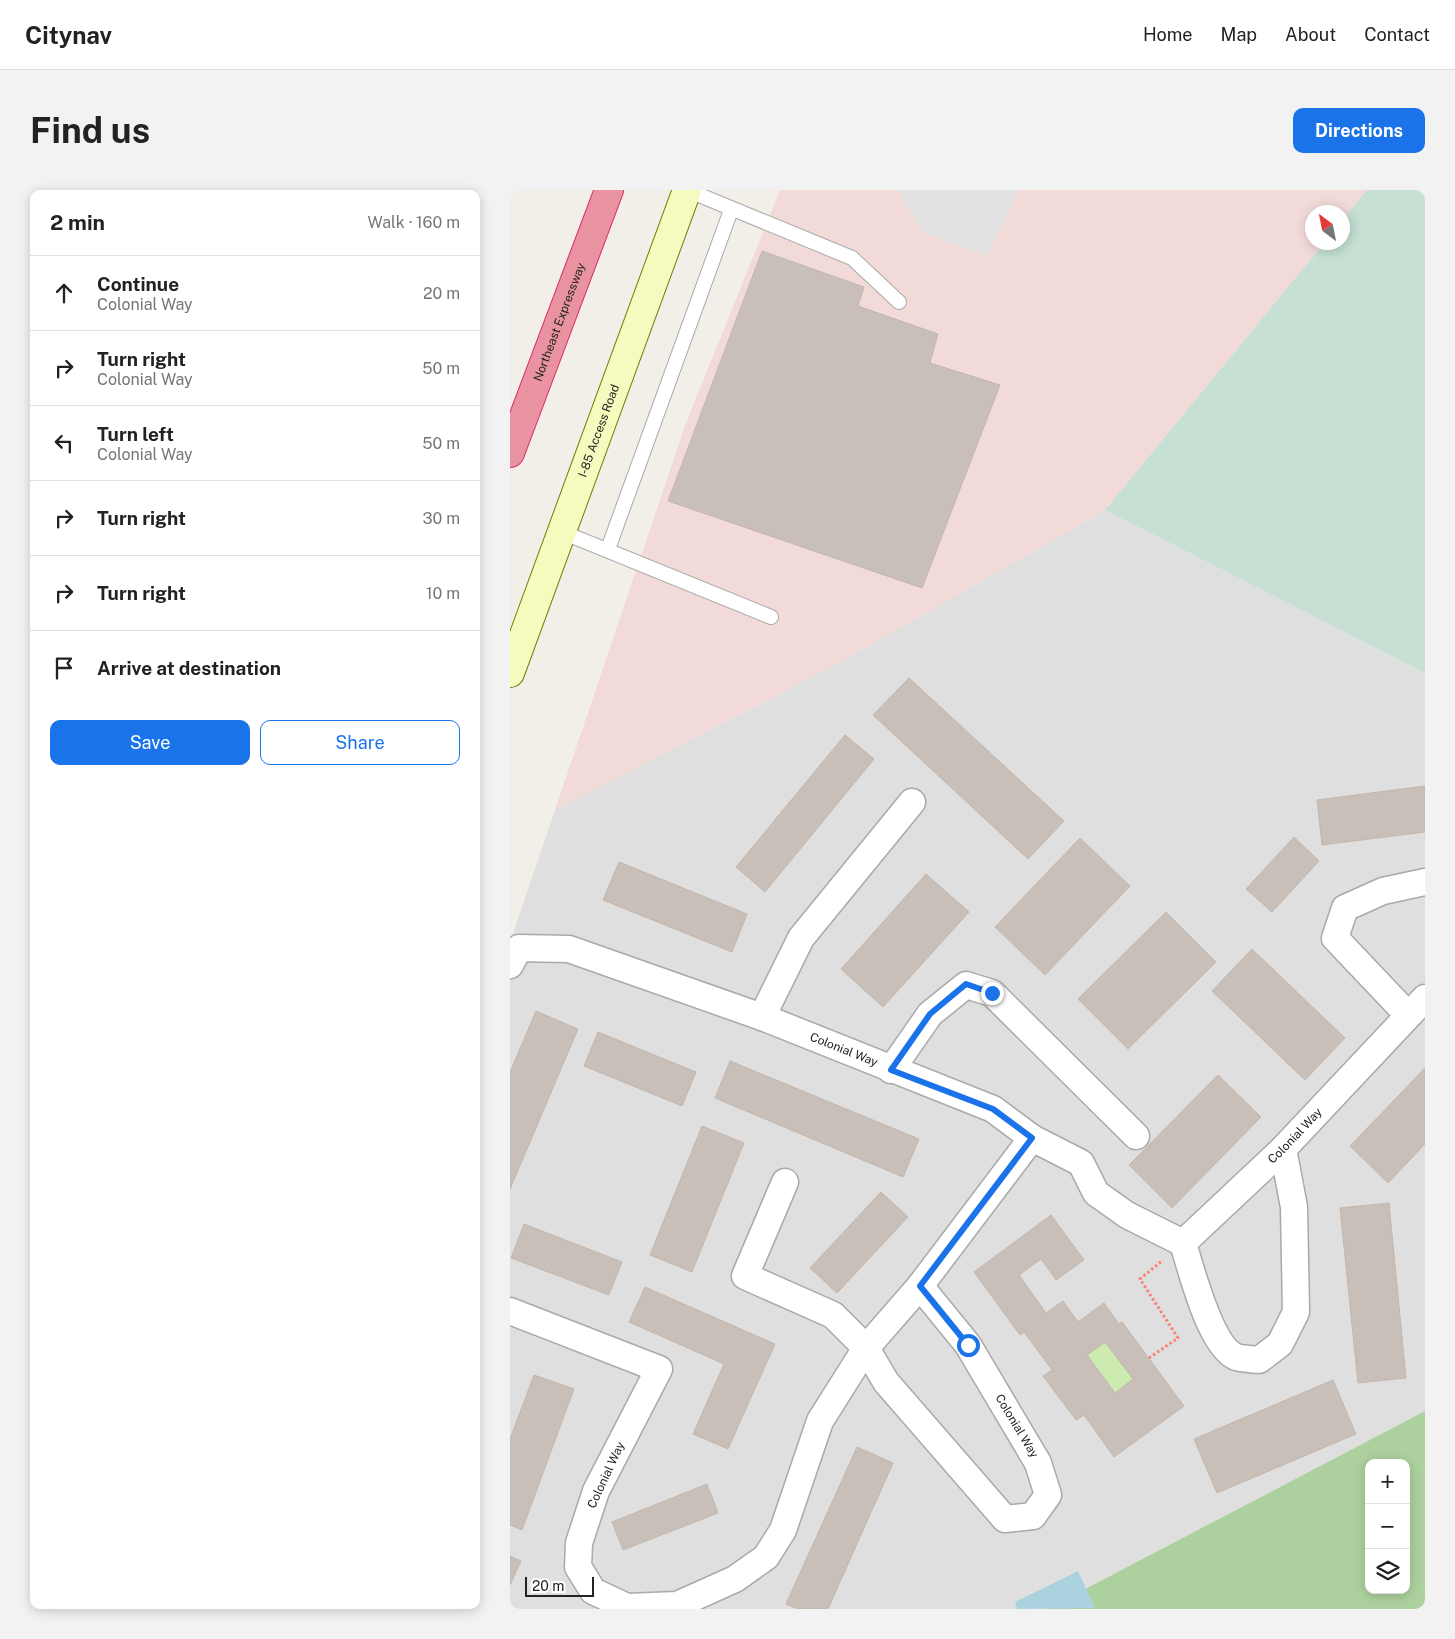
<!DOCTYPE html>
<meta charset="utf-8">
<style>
body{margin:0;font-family:"Public Sans",sans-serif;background:#f2f2f2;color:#222}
.controls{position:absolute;right:15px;bottom:15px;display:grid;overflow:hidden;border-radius:10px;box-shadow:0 2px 12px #0003}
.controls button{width:45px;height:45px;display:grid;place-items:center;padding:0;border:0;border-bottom:1px solid #e0e0e0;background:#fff;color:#222;font:25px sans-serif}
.compass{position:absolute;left:795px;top:15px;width:45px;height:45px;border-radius:50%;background:#fff;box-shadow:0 2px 12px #0003;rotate:328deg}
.scale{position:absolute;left:15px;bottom:12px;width:69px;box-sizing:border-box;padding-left:5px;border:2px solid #222;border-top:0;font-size:14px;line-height:18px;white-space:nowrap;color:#222;-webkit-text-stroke:4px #fff;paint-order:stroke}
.stop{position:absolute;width:15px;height:15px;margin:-11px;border:4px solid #1a73e8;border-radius:50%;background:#fff}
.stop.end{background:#1a73e8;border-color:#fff;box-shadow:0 1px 5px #0008}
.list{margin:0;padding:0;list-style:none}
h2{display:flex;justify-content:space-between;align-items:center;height:65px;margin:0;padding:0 20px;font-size:21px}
h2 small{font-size:16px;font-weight:400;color:#767676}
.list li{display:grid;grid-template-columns:32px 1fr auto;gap:15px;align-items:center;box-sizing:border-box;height:75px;padding:0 20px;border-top:1px solid #e0e0e0}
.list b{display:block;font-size:19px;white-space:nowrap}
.list p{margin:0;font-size:16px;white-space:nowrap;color:#767676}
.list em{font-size:16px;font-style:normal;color:#767676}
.actions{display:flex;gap:10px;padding:15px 20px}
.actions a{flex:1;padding:11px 0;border:1px solid #1a73e8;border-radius:10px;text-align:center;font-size:18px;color:#1a73e8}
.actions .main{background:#1a73e8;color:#fff}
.icon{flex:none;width:28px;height:28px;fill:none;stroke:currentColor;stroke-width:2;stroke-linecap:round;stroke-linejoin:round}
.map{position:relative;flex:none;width:915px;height:1419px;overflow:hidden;border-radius:10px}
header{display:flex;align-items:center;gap:30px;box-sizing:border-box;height:70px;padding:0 25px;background:#fff;border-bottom:1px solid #e0e0e0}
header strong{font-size:24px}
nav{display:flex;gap:28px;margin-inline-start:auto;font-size:18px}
.intro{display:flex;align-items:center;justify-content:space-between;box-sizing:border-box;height:120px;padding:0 30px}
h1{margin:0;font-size:35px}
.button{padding:12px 22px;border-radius:10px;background:#1a73e8;color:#fff;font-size:18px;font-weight:700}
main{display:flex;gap:30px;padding:0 30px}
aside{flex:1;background:#fff;border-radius:10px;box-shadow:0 2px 12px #0003}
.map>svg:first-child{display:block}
.residential{fill:#e0dfdf}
.commercial{fill:#f2dad9}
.grass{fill:#cdebb0}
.forest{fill:#add19e;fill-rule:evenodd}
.wetland{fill:#c6e0d4}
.parking{fill:#e2e2e2}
.water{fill:#aad3df}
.building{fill:#c7bfb8;stroke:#c4b6ab;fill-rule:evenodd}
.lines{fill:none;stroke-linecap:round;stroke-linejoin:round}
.lane-casing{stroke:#a9a9a9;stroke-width:16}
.street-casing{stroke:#a9a9a9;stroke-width:29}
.secondary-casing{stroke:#707d05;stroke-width:30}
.highway-casing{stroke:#dc2a67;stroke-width:30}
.path{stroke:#fa8072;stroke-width:3;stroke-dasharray:2.5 2.5;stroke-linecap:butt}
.lane{stroke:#fff;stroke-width:14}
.street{stroke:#fff;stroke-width:26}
.secondary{stroke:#f7fabf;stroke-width:28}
.highway{stroke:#e892a2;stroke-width:28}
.route{stroke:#1a73e8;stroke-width:6}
.labels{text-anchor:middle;stroke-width:4;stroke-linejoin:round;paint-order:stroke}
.street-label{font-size:12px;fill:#222;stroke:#fff}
</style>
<header>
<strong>Citynav</strong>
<nav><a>Home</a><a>Map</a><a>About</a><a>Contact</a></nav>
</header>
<div class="intro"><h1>Find us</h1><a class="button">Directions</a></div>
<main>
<aside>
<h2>2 min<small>Walk · 160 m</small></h2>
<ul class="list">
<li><svg class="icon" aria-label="ahead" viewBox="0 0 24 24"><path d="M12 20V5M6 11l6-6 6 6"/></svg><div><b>Continue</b><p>Colonial Way</p></div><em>20 m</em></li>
<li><svg class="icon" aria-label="right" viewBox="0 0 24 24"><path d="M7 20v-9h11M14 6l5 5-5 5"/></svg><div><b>Turn right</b><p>Colonial Way</p></div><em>50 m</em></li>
<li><svg class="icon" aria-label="left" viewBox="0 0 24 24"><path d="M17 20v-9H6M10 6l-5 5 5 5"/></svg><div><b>Turn left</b><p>Colonial Way</p></div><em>50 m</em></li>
<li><svg class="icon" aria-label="right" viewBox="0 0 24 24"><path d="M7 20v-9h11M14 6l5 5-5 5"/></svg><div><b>Turn right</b></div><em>30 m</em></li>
<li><svg class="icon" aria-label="right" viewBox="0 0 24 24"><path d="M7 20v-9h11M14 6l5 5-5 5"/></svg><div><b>Turn right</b></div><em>10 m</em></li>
<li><svg class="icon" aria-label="arrive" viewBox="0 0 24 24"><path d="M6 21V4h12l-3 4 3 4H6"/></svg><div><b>Arrive at destination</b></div></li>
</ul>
<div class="actions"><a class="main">Save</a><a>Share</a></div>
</aside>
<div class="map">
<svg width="915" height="1419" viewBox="0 0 915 1419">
<rect width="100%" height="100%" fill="#f2efe9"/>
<path class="residential" d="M595 320 915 483V1221L537 1419H0V752L45 620 327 474Z"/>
<path class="commercial" d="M270 0H857L833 29 832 22H802V52L814 53 595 320 327 474 45 620 176 233Z"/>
<path class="grass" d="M595 1152 623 1189 605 1203 577 1165Z"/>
<path class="forest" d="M915 1221V1419H537ZM859 1273H896V1400H859Z"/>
<path class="wetland" d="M857 0H915V483L595 320 814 53 832 52 833 29Z"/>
<path class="parking" d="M387 0H509L477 66 414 43Z"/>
<path class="water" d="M568 1381 585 1418 507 1419 505 1412Z"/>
<g class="building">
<path d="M252 61 354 97 348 116 428 144 420 173 490 195 412 398 158 311Z"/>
<path d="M399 488 554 631 518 669 363 525Z"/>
<path d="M335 545 364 569 255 702 226 677Z"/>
<path d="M915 596V642L812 655 807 610Z"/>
<path d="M784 647 809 671 762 722 736 699Z"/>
<path d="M570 648 620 696 535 785 485 737Z"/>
<path d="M109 672 237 724 222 762 93 710Z"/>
<path d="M416 684 459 722 373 817 331 779Z"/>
<path d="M656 722 706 772 618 859 568 809Z"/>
<path d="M742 759 835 848 795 890 702 801Z"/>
<path d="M26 821 68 839 0 999V882Z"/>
<path d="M88 842 186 882 172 916 74 876Z"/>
<path d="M220 871 409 949 393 987 205 908Z"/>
<path d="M915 878V954L878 993 840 956Z"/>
<path d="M708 885 751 927 662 1018 619 975Z"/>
<path d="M192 936 234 953 182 1082 140 1065Z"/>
<path d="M371 1002 398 1027 327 1103 300 1078Z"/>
<path d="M879 1013 896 1188 848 1193 830 1018Z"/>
<path d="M541 1025 574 1070 546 1090 531 1069 509 1085 536 1123 553 1111 568 1132 594 1113 609 1134 612 1132 674 1216 604 1267 574 1225 566 1230 533 1186 542 1180 514 1142 510 1145 464 1082ZM595 1152 623 1189 605 1203 577 1165Z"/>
<path d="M14 1034 112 1072 99 1105 1 1068Z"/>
<path d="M135 1097 265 1154 218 1259 183 1244 214 1174 119 1132Z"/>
<path d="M24 1185 64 1199 12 1340 0 1335V1249Z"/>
<path d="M823 1190 846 1244 707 1303 684 1249Z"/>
<path d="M347 1257 383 1273 318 1419H288L276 1414Z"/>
<path d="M197 1294 208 1323 113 1360 102 1332Z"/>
<path d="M0 1366 11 1371 0 1395Z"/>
</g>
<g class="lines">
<defs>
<g id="lane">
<path d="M177 0 342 68 389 112"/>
<path d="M52 342 261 427"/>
<path d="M98 359 221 20"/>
</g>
<g id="street">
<path id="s1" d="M0 775 9 758 59 759 252 827 483 919 522 948 571 973 586 1003 617 1025 673 1053"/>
<path d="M898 825 825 748 835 718 873 701 915 692"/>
<path d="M252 827 291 748 402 612"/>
<path d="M381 880 420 824 456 795 482 803 626 946"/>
<path d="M275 992 235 1086 323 1125 356 1158 376 1192 495 1329 523 1326 538 1305 528 1273 458 1155 410 1096"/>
<path d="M673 1053C681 1079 700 1156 726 1167 733 1169 742 1169 749 1170L770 1154 786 1122 784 1017 773 959"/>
<path id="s2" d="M673 1053 773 959 915 808"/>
<path d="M0 1121 149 1179 86 1301 69 1353 68 1377 83 1401 117 1417 167 1415 225 1389 256 1367 273 1340 310 1231 356 1158 410 1096 522 948"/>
</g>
<g id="secondary">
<path id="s3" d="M0 483 177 0"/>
</g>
<g id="highway">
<path id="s4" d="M0 263 99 0"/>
</g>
</defs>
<use href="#lane" class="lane-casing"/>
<use href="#street" class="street-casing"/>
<use href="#secondary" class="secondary-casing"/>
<use href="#highway" class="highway-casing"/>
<path class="path" d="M639 1168 668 1148 630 1089 653 1070"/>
<use href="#lane" class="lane"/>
<use href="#street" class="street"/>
<use href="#secondary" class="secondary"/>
<use href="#highway" class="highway"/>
</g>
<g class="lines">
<path class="route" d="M458 1155 410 1096 522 948 483 919 381 880 420 824 456 794 482 803"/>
</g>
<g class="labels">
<g class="street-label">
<text dy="4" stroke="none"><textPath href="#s4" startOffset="140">Northeast Expressway</textPath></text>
<text dy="4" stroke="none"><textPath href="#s3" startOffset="258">I-85 Access Road</textPath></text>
<text dy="4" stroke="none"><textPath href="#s1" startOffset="362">Colonial Way</textPath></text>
<text dy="4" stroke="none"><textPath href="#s2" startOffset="155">Colonial Way</textPath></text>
<text transform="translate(507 1236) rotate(59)" y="4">Colonial Way</text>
<text transform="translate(96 1285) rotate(-65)" y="4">Colonial Way</text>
</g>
</g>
</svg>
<div class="controls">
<button>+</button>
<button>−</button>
<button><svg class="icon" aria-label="layers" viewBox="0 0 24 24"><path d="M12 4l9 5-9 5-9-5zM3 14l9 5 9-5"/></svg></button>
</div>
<svg class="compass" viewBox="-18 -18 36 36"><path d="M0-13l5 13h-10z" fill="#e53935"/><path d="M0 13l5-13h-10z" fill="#767676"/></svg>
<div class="scale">20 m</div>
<div class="stop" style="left:458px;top:1155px"></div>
<div class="stop end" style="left:482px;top:803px"></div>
</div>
</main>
